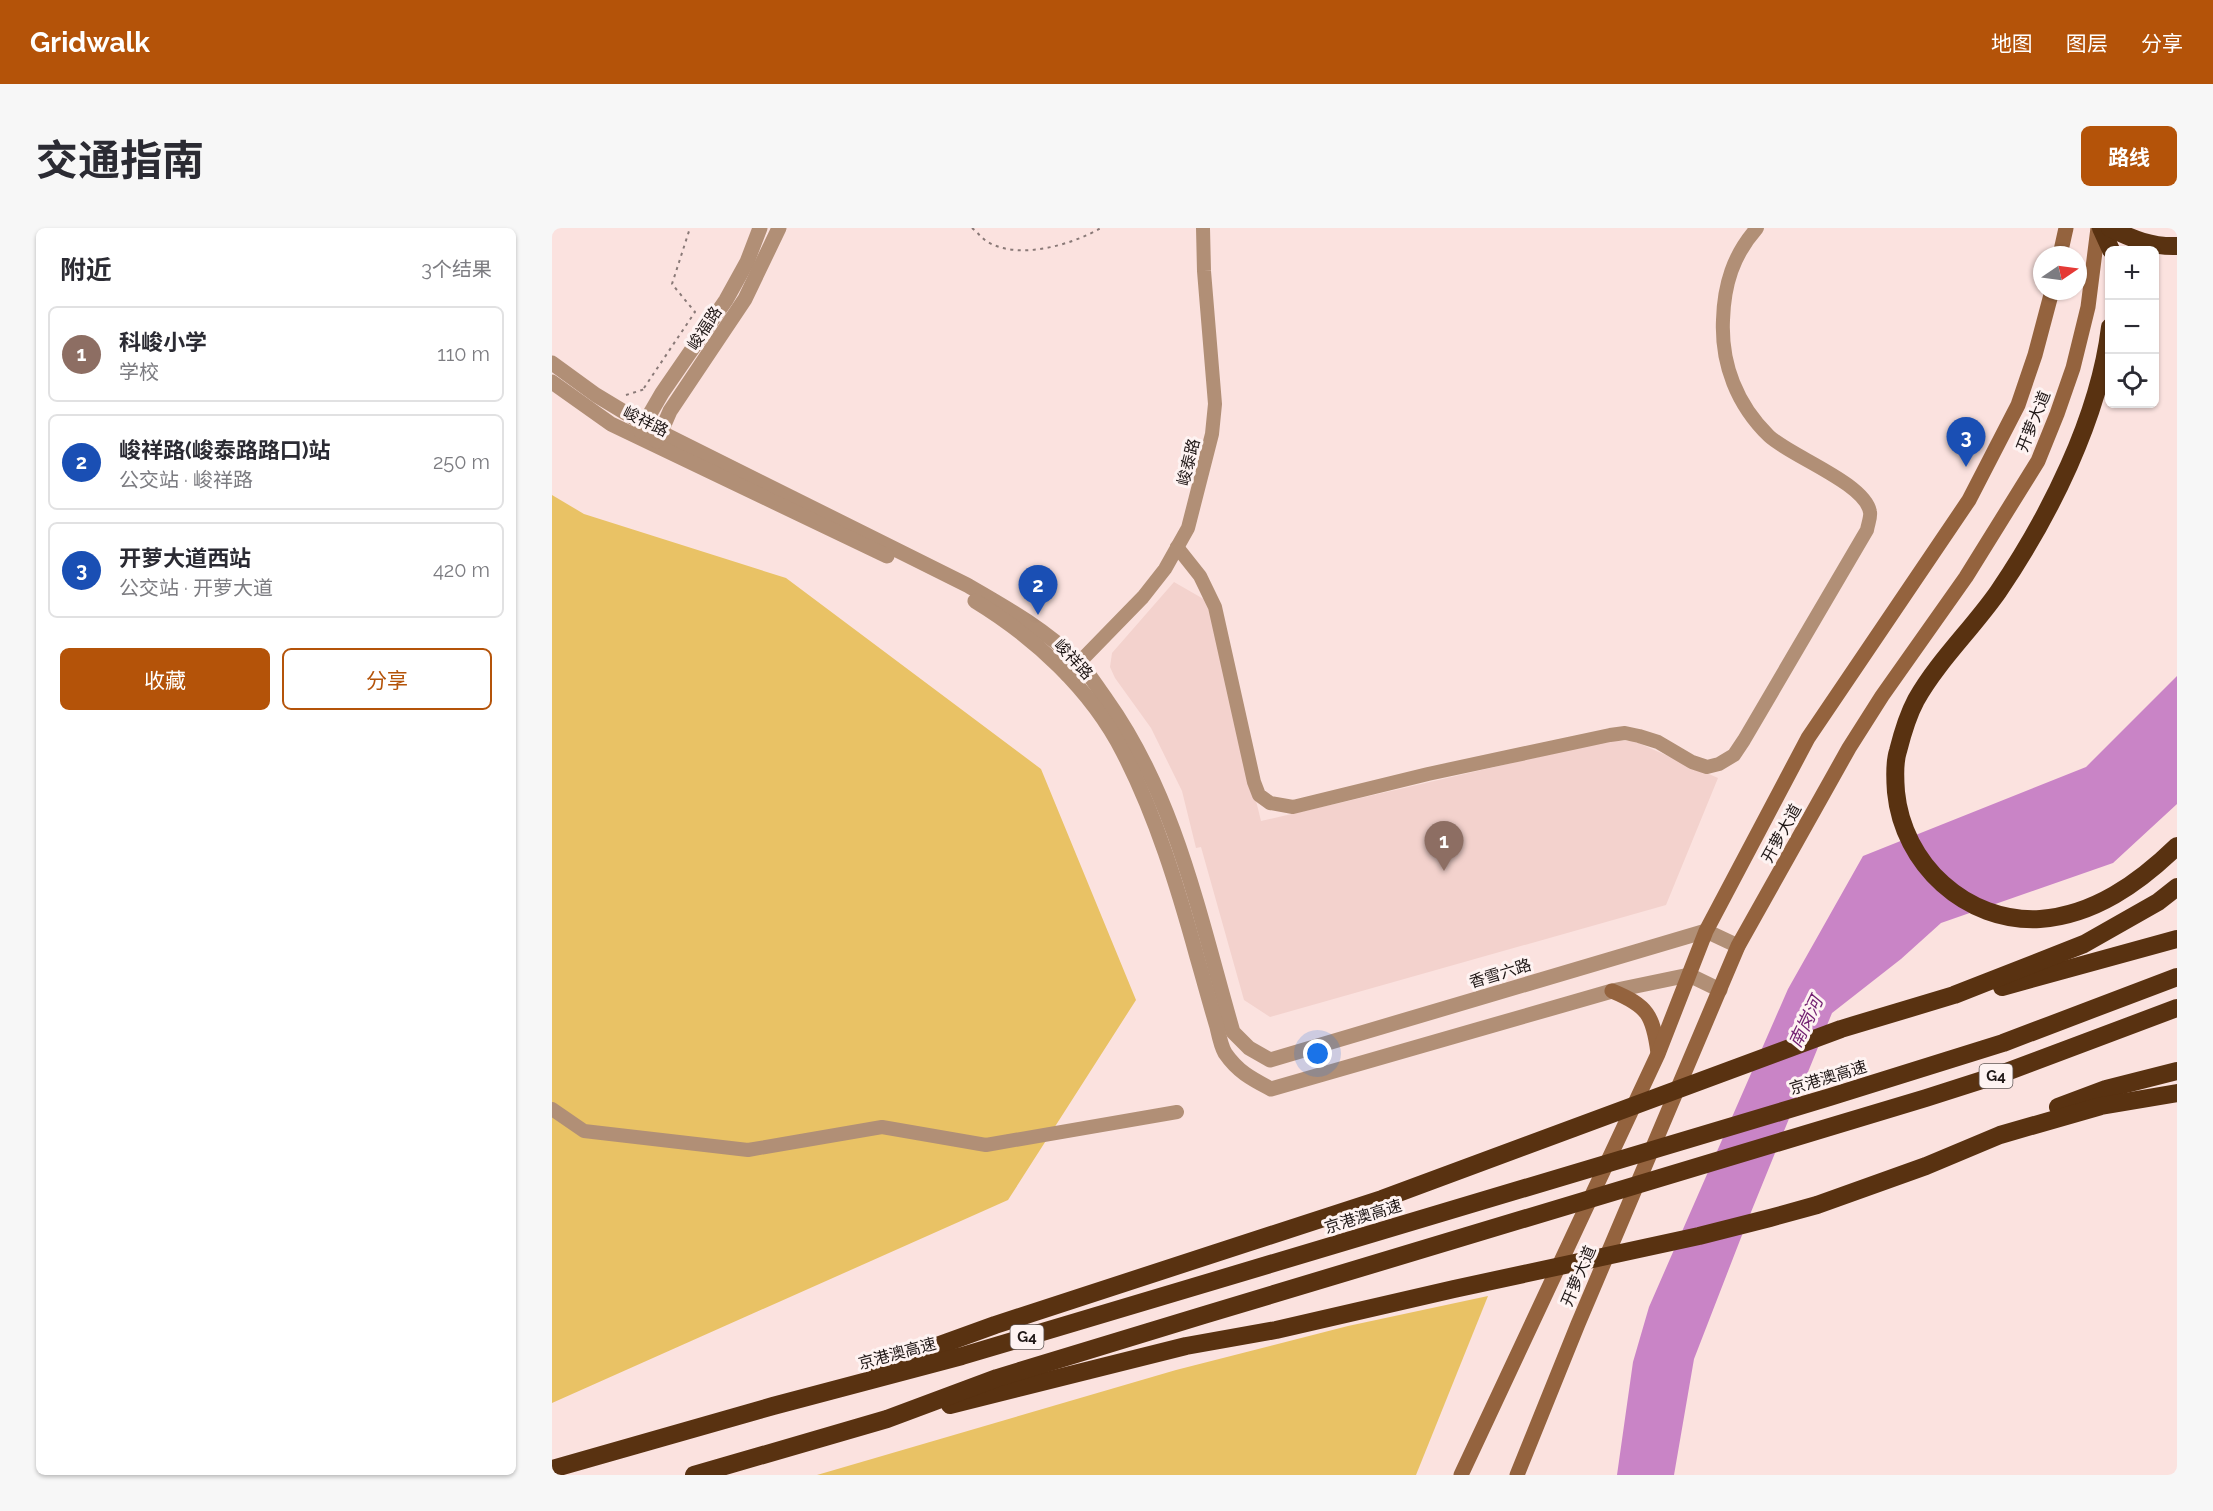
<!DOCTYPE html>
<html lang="zh">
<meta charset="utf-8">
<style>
body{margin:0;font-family:Raleway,"Noto Sans SC",sans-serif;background:#f7f7f7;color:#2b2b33}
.controls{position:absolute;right:18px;top:18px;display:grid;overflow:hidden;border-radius:9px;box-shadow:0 2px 4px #0004}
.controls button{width:54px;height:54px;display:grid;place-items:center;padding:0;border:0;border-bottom:2px solid #e1e1e2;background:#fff;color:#2b2b33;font:30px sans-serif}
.compass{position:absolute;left:1481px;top:18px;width:54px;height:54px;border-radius:50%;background:#fff;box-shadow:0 2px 4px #0004;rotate:77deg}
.you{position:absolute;left:766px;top:826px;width:21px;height:21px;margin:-15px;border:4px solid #fff;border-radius:50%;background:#1a73e8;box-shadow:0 0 0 9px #1a73e833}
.badge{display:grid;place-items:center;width:39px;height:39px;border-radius:50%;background:#b45309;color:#fff;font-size:20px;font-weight:700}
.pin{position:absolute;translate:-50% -50px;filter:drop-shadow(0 2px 3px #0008)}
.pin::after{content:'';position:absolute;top:32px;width:21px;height:18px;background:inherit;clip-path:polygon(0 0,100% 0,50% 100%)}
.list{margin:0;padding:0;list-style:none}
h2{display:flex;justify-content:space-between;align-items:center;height:78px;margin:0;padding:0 24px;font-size:26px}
h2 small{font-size:20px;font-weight:400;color:#7c7c81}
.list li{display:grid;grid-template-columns:39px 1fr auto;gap:18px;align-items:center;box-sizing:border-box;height:96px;margin:0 12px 12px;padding:0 12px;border:2px solid #e1e1e2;border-radius:9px}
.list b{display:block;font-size:22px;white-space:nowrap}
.list p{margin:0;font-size:20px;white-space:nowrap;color:#7c7c81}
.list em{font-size:20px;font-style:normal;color:#7c7c81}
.actions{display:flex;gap:12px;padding:18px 24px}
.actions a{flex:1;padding:14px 0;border:2px solid #b45309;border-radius:9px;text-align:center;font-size:21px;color:#b45309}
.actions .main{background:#b45309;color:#fff}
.icon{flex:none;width:33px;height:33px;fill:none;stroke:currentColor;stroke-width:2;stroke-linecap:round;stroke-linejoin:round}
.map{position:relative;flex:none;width:1625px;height:1247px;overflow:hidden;border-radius:9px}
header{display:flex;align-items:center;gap:36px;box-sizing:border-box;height:84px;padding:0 30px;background:#b45309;color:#fff}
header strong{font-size:28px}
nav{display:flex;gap:33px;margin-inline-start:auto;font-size:21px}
.intro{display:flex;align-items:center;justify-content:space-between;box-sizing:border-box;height:144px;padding:0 36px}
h1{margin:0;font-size:42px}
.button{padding:15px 27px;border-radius:9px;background:#b45309;color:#fff;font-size:21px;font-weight:700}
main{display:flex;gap:36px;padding:0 36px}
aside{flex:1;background:#fff;border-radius:9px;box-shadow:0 2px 4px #0004}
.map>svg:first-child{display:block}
.built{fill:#f3d2cd}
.green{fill:#e9c265}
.water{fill:#c984c6}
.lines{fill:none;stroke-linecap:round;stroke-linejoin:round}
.path{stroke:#897977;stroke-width:2;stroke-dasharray:3 4.5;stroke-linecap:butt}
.minor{stroke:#b18f76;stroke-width:14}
.tertiary{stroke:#b18f76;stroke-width:15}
.secondary{stroke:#94633e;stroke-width:15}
.motorway{stroke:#593211;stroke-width:18}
.labels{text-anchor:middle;stroke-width:6;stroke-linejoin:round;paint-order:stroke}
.shield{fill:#fef3f2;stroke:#625958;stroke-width:1.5}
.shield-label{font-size:15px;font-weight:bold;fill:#1f1716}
.street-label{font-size:16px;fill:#1f1716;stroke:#fef3f2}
.water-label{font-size:18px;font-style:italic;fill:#711e70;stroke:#fef3f2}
</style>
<header>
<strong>Gridwalk</strong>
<nav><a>地图</a><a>图层</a><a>分享</a></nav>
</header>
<div class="intro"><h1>交通指南</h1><a class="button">路线</a></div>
<main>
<aside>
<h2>附近<small>3个结果</small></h2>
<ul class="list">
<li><span class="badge" style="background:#8d6e63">1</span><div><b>科峻小学</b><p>学校</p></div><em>110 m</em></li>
<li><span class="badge" style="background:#1a4fb4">2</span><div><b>峻祥路(峻泰路路口)站</b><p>公交站 · 峻祥路</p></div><em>250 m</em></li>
<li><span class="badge" style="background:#1a4fb4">3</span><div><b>开萝大道西站</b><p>公交站 · 开萝大道</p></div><em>420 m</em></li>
</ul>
<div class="actions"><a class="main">收藏</a><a>分享</a></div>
</aside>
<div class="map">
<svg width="1625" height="1247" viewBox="0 0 1625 1247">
<rect width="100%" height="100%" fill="#fbe2df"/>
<path class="built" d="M622 354 655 373 709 593 1055 513H1082L1166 550 1114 677 718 789 692 772 649 619 644 620 630 563 599 500 563 450 558 439 560 425Z"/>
<g class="green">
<path d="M0 267 32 286 234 350 489 541 584 772 456 972 0 1175Z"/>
<path d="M936 1068 864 1247H265L624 1142 796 1098Z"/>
</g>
<path class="water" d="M1625 448V576L1561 635 1389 695 1349 731 1280 785 1197 989 1142 1131 1122 1247H1065L1081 1134 1097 1079 1236 761 1311 628 1534 539Z"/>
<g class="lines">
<g class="path">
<path d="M420 0C425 4 429 9 434 13 466 33 519 17 549 0"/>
<path d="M92 160 143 84 120 56 138 0"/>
<path d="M74 167 93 161"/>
</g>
<g class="minor">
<path d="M625 319 648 348 663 379 702 554 707 567 718 575 741 579 876 546 1058 507 1073 505 1087 508 1106 514 1140 534 1155 539 1167 536 1182 527 1192 512 1315 302C1316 296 1319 289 1318 284 1313 255 1238 228 1217 208 1185 177 1169 136 1171 92 1172 57 1181 27 1205 0"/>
<path d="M515 447 591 369 613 341 636 300 660 206 663 176 652 43 651 0"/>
<path d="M0 881 32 903 196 922 330 899 434 917 625 884"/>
</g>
<g class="tertiary">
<path d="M0 135 44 167 92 196 415 357C455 380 494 402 527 435 537 445 545 459 554 471 624 569 648 690 681 804L697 820 718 832 1154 703 1186 718"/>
<path d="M0 154 59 196 335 328"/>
<path d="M88 203 110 165 174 72 195 34 208 0"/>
<path d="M105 213 118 183 193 71 227 0"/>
<path d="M423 373C482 409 539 461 571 524 604 588 626 660 645 729 652 753 658 776 665 799 667 808 669 818 673 825 686 844 700 851 719 861L1060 763 1137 747 1168 762"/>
</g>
<g class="secondary">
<path d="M1508 27 1514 0"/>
<path d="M1060 763C1096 778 1101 787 1106 825"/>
<path d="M909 1247 1106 826 1154 703 1256 510 1417 272 1466 177 1483 127 1500 63"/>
<path d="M965 1247 1026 1096 1186 718 1297 520 1330 468 1414 349 1486 233 1505 186 1521 140 1536 79 1546 0"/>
</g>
<g class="motorway">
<path d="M1549 0 1559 22"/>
<path d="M1558 0C1580 11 1600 19 1625 18"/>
<path d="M1558 99C1547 190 1497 289 1446 364 1420 401 1386 433 1364 472 1356 487 1350 507 1346 523 1342 535 1343 551 1344 564 1351 636 1414 695 1488 691 1542 687 1587 655 1625 618"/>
<path d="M1450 759 1625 711"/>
<path d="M1506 879 1554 861 1625 843"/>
<path d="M327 1139 443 1097 830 971 1289 801 1402 767 1532 716 1606 674 1625 659"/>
<path d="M398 1177 634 1118 724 1102 902 1061 1147 1008 1218 990 1265 977 1374 938 1448 907 1549 878 1625 865"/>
<path d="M0 1241 221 1178 410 1128 1278 869 1451 815 1625 749"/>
<path d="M142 1247 335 1191 445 1150 652 1087 1374 870 1449 846 1625 780"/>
</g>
</g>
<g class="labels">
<g class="shield">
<rect x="1427.5" y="836" width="33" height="24" rx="4.5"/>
<rect x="458.5" y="1097" width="33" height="24" rx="4.5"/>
</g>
<g class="shield-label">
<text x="1444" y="853">G4</text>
<text x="475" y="1114">G4</text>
</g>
<g class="street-label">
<text transform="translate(152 100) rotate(-57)" y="6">峻福路</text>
<text transform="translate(94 193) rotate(26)" y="6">峻祥路</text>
<text transform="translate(1481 193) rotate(-68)" y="6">开萝大道</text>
<text transform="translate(636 234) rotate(-76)" y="6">峻泰路</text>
<text transform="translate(522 431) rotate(47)" y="6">峻祥路</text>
<text transform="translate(1229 605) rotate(-61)" y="6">开萝大道</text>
<text transform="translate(948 745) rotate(-17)" y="6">香雪六路</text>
<text transform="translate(1276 849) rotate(-17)" y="6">京港澳高速</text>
<text transform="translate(811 988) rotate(-17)" y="6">京港澳高速</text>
<text transform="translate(1026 1048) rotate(-67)" y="6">开萝大道</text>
<text transform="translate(345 1125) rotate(-15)" y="6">京港澳高速</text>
</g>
<g class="water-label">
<text transform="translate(1254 794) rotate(-64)" y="6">南岗河</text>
</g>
</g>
</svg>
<div class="controls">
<button>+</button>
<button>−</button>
<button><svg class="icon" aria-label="locate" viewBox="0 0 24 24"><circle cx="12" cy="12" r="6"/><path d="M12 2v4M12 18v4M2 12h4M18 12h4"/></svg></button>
</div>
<svg class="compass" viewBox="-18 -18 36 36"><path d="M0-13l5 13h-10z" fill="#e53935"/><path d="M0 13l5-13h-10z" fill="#7c7c81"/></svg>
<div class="you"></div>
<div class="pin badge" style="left:892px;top:643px;background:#8d6e63">1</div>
<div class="pin badge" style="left:486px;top:387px;background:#1a4fb4">2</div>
<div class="pin badge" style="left:1414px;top:239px;background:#1a4fb4">3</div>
</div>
</main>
